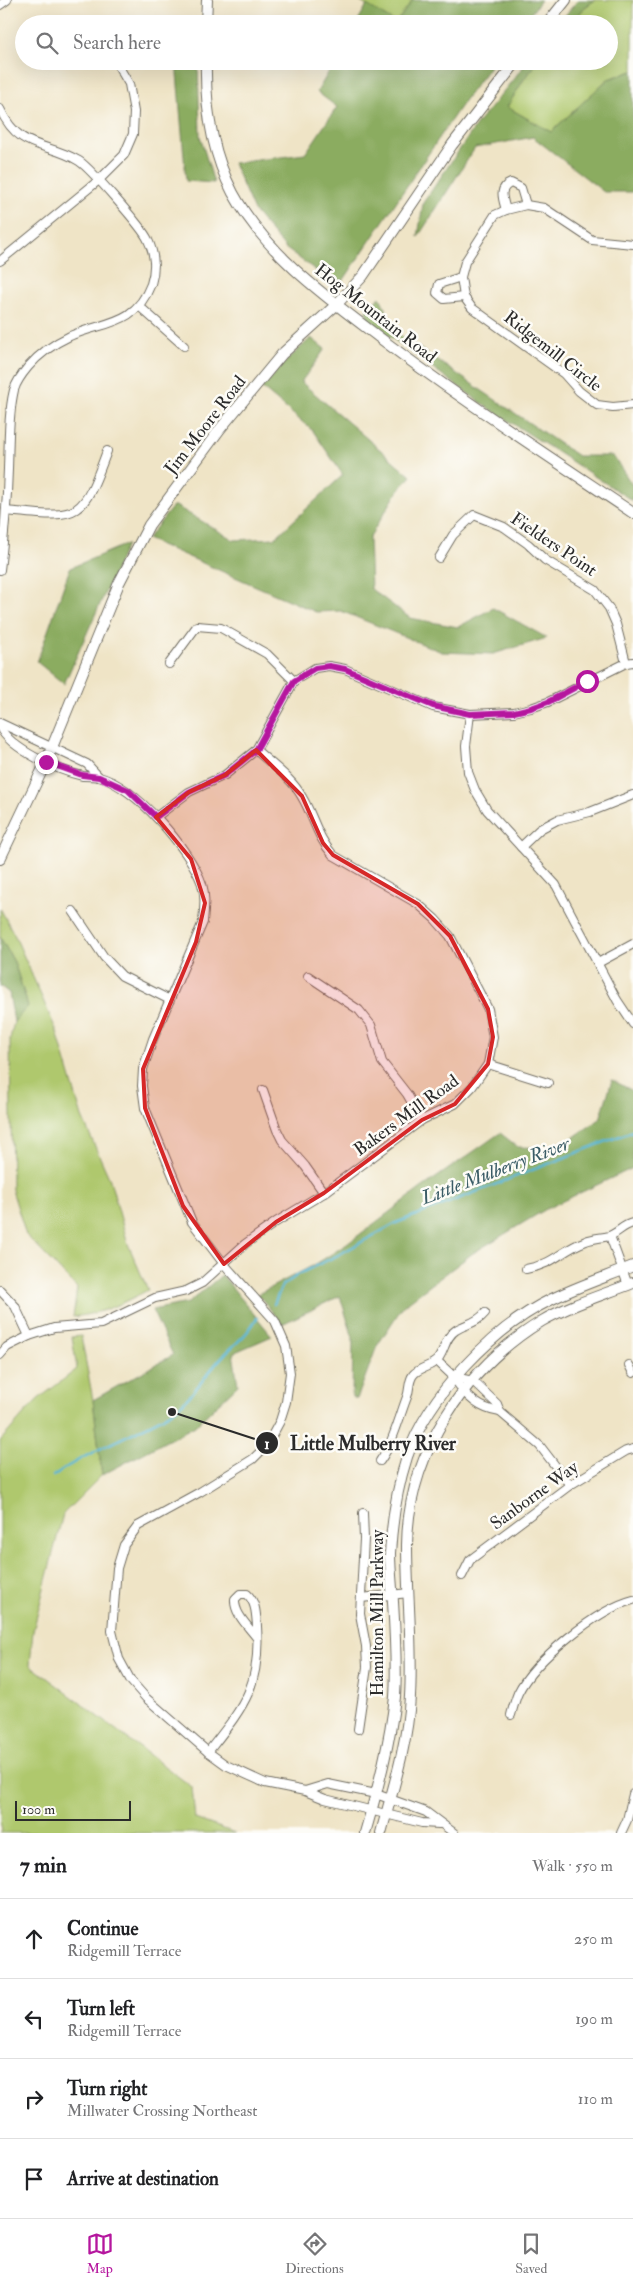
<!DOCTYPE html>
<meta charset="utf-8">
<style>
body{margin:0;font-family:"IM FELL Double Pica",serif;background:#f2f2f2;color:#202124}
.scale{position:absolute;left:15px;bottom:12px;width:116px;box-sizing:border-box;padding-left:5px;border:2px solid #2b2b2b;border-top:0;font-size:14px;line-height:18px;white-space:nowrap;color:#2b2b2b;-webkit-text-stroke:4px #fdfcf7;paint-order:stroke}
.stop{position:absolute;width:15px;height:15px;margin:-11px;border:4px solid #b5179e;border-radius:50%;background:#fff}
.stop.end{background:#b5179e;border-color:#fff;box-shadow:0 1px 5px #0008}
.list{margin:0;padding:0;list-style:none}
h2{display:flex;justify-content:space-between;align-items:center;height:65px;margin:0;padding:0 20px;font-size:21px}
h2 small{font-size:16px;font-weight:400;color:#757577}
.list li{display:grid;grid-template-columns:32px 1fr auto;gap:15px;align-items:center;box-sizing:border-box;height:80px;padding:0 20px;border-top:1px solid #e0e0e0}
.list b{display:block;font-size:19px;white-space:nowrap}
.list p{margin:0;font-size:16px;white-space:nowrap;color:#757577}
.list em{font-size:16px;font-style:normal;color:#757577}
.icon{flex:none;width:28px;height:28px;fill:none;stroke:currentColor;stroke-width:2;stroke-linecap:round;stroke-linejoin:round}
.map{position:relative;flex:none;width:633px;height:1833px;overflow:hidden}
.search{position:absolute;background:#fff;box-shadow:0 5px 20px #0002;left:15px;right:15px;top:15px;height:55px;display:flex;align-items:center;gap:12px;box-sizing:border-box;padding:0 18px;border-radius:28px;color:#757577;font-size:19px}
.sheet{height:385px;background:#fff}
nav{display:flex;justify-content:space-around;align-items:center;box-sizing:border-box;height:70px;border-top:1px solid #e0e0e0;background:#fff;font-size:14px;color:#757577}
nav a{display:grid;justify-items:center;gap:2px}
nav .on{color:#b5179e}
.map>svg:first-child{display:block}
.green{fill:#afc86d;stroke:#6d7a4c}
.forest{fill:#8bac60;stroke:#5b6c46}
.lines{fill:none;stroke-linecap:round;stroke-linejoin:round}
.stream{stroke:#57b6d5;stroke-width:2.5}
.minor-casing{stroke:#706c61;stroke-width:10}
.tertiary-casing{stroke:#706c61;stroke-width:12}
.minor{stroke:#fff;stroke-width:8}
.tertiary{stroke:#fff;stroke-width:10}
.route{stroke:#b5179e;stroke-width:6}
.marked{fill:#d62828;fill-opacity:0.2;stroke:#d62828;stroke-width:4;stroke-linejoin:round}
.labels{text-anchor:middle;stroke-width:5;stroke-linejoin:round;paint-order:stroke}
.street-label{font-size:18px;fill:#2b2b2b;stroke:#fdfcf7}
.water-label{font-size:19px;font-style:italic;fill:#3a5c66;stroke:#fdfcf7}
.leader{fill:none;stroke:#2b2b2b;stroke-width:2}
.callout-dot{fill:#2b2b2b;stroke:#fdfcf7;stroke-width:2}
.mark-label{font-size:15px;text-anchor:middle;font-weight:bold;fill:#fff}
.callout-label{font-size:19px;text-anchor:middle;font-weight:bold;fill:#2b2b2b;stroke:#fdfcf7;stroke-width:5;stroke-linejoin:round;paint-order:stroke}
</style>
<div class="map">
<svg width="633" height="1833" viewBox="0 0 633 1833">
<rect width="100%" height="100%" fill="#fdfcf7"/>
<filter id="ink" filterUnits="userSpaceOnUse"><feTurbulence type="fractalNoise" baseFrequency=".02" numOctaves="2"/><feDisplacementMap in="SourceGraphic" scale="10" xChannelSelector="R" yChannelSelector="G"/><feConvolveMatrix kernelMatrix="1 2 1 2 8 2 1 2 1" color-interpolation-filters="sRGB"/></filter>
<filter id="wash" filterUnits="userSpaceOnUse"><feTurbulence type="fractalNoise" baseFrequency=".0096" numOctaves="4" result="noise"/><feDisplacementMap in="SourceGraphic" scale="20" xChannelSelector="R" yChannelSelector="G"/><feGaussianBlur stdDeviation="1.12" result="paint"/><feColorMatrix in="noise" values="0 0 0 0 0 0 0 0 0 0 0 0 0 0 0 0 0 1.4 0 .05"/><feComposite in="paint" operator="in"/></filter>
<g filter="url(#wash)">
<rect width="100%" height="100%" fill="#efe4c6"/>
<g class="green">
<path d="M357 0H413L396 23Z"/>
<path d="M595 0H633V71L608 79 551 132 507 107 524 79 539 61H609V24H571L585 7Z"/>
<path d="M0 908 15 936 57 1032 82 1117 110 1180 128 1244 148 1290C121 1304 104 1313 73 1317L77 1288 26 1235 12 1190 10 1039 14 1022 28 1006 14 962 0 937Z"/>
<path d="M81 1336 93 1400 102 1475 63 1514 33 1631 30 1665 192 1787 195 1819 235 1833H0L2 1831 0 1821V1441L37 1400 77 1369 72 1337Z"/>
</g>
<g class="forest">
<path d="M413 0H541L523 24H356L367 5 396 23Z"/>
<path d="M578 0H595L585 7 571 24H558Z"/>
<path d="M176 61H198L200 136 214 183 186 181Z"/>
<path d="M335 61H494L464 101 343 281 332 282 285 248 254 211 233 163 305 154 337 107 317 92Z"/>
<path d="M528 61H539L524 79 507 107 551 132 608 79 633 71V192H604L533 137 475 148 418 237 423 203 477 124Z"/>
<path d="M380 297 397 333 578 456H613L633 486V501L484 405 368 321 366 310Z"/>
<path d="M311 338 325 349 301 382 411 476 398 491 369 538 371 589 410 618 458 627 493 608 547 638 493 654 442 652 341 611 316 612 147 539 174 505 234 540 275 538 343 475 313 431 262 388 285 362Z"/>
<path d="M127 544 64 684 37 662 70 568Z"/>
<path d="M0 937 14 962 28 1006 14 1022 9 993 0 986Z"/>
<path d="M612 1080 633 1091V1168L548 1208 473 1253 403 1306 377 1346 357 1399 352 1397 353 1338 340 1296 282 1324 258 1294 316 1264 347 1244 420 1189 500 1133 518 1147 558 1148 600 1119Z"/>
<path d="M222 1275 272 1336 233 1353 238 1385 195 1426 102 1475 93 1400 173 1355 152 1310 188 1303Z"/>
</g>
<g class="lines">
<g class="stream">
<path d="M274 1304 282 1286 299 1274 338 1255 396 1223 633 1131"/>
<path d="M53 1476C90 1450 132 1436 170 1413 191 1400 207 1372 224 1355 238 1341 247 1335 257 1318"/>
</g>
</g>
</g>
<g filter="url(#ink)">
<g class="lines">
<defs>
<g id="minor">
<path d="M0 5 7 0"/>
<path d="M0 109C20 152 46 141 79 161 90 168 143 228 148 240 155 255 156 268 151 284 135 326 105 321 70 336 53 344 40 353 28 367 23 373 16 383 14 390 8 415 9 443 8 469 7 503 4 537 0 570"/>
<path d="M506 210C503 199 498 188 511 183L521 188 526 205"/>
<path d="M633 244 592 240 544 208 526 205 506 210 495 215 465 262 461 277 464 297 472 308 564 374 579 391 597 405 613 407 633 405"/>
<path d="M0 261 99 180 124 155 133 134 134 112 129 84 116 62"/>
<path d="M461 277 439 284 437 293 444 299 464 297"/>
<path d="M139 306 184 346"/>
<path d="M6 511C79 518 81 522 107 451"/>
<path d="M439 558 453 535 474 515 504 527 528 544 545 560 595 590 609 608 616 624 626 663"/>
<path d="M169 664 197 626 221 628 267 654 294 681"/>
<path d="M470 714 466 746 468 772 475 790 487 810 556 885 617 1000 633 1024"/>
<path d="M0 723 87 764 99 777"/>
<path d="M0 727C10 749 59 771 83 776 88 776 94 776 99 777 135 786 190 849 202 884 206 897 204 909 203 922L153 1039 143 1069 142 1086 145 1108 192 1222 224 1264 275 1321 286 1346 290 1373 286 1402 280 1421 267 1445 253 1459 200 1492 138 1526 124 1545 117 1568 112 1631 119 1659 131 1681 146 1698 208 1752 226 1765 265 1783 305 1791 325 1799 422 1823 439 1824"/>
<path d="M156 817 189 792 225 775 256 750 294 681 315 668 329 666 345 669 433 707 470 714 514 712 531 708 548 702 626 663 633 662"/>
<path d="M521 847 540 829 557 820 590 812 633 795"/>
<path d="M73 911 104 957 122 976 170 1000"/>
<path d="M598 963 633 944"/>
<path d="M308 976 359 1010 371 1025 382 1062 407 1094 422 1120"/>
<path d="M488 1064 548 1083"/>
<path d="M263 1090 277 1130 282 1140 305 1166 324 1193"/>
<path d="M610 1236 628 1285"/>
<path d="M526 1269C555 1264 561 1250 586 1241 593 1238 602 1238 609 1236 618 1233 623 1225 633 1223"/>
<path d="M0 1290 15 1306 29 1336"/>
<path d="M0 1355 7 1347 29 1336 54 1328 101 1324 155 1298 186 1291 202 1283 245 1244 276 1222 324 1193 422 1120 455 1104 472 1087 488 1064 493 1037 488 1009 450 936 435 919 418 904 333 855C317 837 314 817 302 797 292 778 271 764 256 750"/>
<path d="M437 1361 454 1377"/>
<path d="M629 1365 633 1373"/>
<path d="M454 1377 473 1381 497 1404 500 1412C479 1409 464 1395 454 1377Z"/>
<path d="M500 1412 540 1446 570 1485"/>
<path d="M380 1461C393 1443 399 1418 407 1397 410 1390 408 1382 413 1375 419 1367 432 1367 438 1359 445 1350 445 1337 456 1330 466 1324 477 1323 485 1313"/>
<path d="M462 1576 470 1560 570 1485 626 1451 633 1449"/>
<path d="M361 1598 409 1593"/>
<path d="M511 1715C513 1708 515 1700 518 1693 534 1660 598 1609 633 1600"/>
<path d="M358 1729 367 1667 366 1646 360 1614 364 1539 363 1513"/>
<path d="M208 1752C244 1706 261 1687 257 1626 256 1614 256 1602 247 1594H240L235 1599C234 1614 248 1626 257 1638"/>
<path d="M305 1791 328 1784 376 1794 426 1812 454 1833"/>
<path d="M621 1833 627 1820 633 1794"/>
</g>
<g id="tertiary">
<path d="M206 24 207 0"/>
<path d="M547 24 566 0"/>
<path d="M206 61C205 106 212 153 233 193 267 255 326 297 380 338 462 400 548 456 633 513"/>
<path d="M0 859 46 762 119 583 149 525 220 429 282 354 336 305 363 276 452 145 517 61"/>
<path d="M365 1833C378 1788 390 1743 395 1697 397 1666 395 1633 393 1602 392 1586 390 1569 390 1553 392 1521 397 1488 407 1457 428 1395 494 1327 552 1299 578 1286 606 1277 633 1266"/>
<path d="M381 1833C393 1789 408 1742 410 1696 413 1646 407 1596 407 1545 408 1453 465 1368 542 1321 569 1305 603 1295 633 1283"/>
</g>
</defs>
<use href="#minor" class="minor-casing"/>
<use href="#tertiary" class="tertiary-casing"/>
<use href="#minor" class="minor"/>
<use href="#tertiary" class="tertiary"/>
</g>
</g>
<g class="lines" filter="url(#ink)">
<path class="route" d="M46 762 82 775 99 777 128 790 156 817 189 792 225 775 256 750 294 681 315 668 329 666 345 669 433 706 470 714 514 712 531 708 548 702 587 681"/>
</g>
<path class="marked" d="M256 750 302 796 323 843 333 855 418 904 450 936 488 1009 493 1037 488 1064 455 1104 422 1120 324 1193 276 1222 224 1264 183 1206 145 1108 143 1069 196 942 205 903 191 859 156 817 189 792 225 775Z"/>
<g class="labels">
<g class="street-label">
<text transform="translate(376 313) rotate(38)" y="6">Hog Mountain Road</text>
<text transform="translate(553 351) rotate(38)" y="6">Ridgemill Circle</text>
<text transform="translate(205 425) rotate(-52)" y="6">Jim Moore Road</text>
<text transform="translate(554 544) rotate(34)" y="6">Fielders Point</text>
<text transform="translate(406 1115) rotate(-36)" y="6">Bakers Mill Road</text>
<text transform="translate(534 1495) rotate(-36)" y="6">Sanborne Way</text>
<text transform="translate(377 1613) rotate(-90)" y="6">Hamilton Mill Parkway</text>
</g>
<g class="water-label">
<text transform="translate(495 1170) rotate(-21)" y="7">Little Mulberry River</text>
</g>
</g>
<path class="leader" d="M172 1412L267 1443"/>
<g class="callout-dot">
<circle cx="172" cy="1412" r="5"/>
<circle cx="267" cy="1443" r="12"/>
</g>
<g class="mark-label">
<text x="267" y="1449">1</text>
</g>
<g class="callout-label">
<text x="373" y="1450">Little Mulberry River</text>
</g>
</svg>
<div class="scale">100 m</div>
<div class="stop" style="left:587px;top:681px"></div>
<div class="stop end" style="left:46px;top:762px"></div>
<div class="search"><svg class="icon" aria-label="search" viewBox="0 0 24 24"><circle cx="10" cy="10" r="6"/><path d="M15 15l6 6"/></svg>Search here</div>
</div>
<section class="sheet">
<h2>7 min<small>Walk · 550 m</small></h2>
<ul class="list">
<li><svg class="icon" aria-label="ahead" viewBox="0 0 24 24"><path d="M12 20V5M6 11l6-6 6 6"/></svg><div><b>Continue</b><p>Ridgemill Terrace</p></div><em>250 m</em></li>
<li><svg class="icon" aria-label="left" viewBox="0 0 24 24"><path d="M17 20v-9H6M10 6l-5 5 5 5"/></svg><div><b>Turn left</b><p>Ridgemill Terrace</p></div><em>190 m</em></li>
<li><svg class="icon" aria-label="right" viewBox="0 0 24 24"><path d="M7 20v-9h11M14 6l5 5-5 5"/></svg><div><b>Turn right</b><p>Millwater Crossing Northeast</p></div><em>110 m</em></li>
<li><svg class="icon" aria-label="arrive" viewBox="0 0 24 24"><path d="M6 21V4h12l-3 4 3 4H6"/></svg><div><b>Arrive at destination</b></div></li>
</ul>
</section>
<nav>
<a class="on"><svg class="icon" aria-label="map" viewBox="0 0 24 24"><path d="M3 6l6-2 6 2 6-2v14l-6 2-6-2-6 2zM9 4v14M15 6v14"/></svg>Map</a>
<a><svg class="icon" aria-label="directions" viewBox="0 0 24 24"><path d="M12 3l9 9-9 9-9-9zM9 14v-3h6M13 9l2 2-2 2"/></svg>Directions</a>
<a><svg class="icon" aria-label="saved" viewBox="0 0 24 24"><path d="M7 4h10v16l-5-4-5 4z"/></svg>Saved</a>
</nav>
